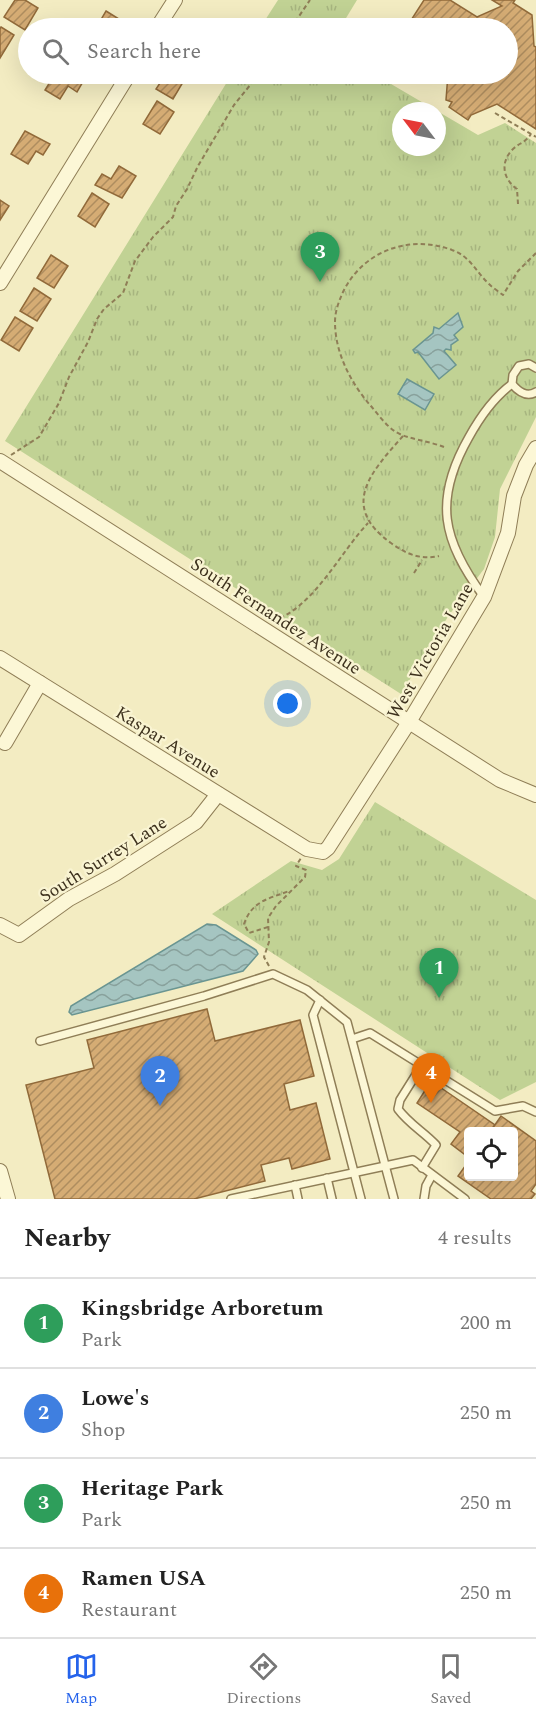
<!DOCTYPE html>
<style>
body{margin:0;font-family:Spectral,serif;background:#f6f6f6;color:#222}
.controls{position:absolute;right:18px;bottom:18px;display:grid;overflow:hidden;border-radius:6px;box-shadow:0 6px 24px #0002}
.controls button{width:54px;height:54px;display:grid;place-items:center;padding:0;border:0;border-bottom:2px solid #e0e0e0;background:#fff;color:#222;font:30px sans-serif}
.compass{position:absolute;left:392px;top:102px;width:54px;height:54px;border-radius:50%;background:#fff;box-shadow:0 6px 24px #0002;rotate:302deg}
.you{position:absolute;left:288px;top:704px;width:21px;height:21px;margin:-15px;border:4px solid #fff;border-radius:50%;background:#1a73e8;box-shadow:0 0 0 9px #1a73e833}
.badge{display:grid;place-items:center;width:39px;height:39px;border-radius:50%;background:#2563eb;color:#fff;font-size:20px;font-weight:700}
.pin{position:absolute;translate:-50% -50px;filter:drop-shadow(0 2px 3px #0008)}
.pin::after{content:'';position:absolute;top:32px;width:21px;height:18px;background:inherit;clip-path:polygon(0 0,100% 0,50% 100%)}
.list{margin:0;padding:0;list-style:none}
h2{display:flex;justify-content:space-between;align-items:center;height:78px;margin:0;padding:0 24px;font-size:26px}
h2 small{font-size:20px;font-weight:400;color:#767676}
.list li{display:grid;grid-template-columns:39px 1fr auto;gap:18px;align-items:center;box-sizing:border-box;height:90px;padding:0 24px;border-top:2px solid #e0e0e0}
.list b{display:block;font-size:22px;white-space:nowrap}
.list p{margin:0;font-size:20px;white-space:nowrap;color:#767676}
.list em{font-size:20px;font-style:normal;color:#767676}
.icon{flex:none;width:33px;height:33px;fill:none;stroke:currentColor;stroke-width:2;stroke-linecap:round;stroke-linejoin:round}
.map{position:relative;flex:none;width:536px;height:1199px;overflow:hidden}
.search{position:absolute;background:#fff;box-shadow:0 6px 24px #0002;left:18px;right:18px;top:18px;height:66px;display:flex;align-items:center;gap:15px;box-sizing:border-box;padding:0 21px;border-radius:33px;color:#767676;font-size:22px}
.sheet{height:438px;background:#fff}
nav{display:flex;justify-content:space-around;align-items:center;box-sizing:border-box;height:84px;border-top:2px solid #e0e0e0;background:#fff;font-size:16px;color:#767676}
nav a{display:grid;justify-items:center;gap:3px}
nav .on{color:#2563eb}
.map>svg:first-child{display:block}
.park{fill:url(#park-tufts);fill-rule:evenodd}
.water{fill:url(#water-waves);stroke:#6a9591;stroke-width:1.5}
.building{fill:url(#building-hatch);stroke:#916a3a;stroke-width:1.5}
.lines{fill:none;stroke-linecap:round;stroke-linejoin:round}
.lane-casing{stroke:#8f7e57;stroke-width:10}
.street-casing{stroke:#8f7e57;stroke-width:16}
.path{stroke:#8f7e57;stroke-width:2;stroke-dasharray:4.5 3;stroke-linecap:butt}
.lane{stroke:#fcf7d6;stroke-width:7}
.street{stroke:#fcf7d6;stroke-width:14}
.labels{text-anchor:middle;stroke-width:4.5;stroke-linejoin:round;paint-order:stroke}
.street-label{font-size:18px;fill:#3d311d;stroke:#f9f4d2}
</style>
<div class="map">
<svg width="536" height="1199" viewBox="0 0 536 1199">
<defs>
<pattern id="park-tufts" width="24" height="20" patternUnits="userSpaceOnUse" patternTransform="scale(1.5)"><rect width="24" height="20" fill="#c1d294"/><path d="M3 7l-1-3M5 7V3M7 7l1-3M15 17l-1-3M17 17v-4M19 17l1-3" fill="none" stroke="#a7b57f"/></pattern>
<pattern id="water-waves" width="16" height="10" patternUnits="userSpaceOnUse" patternTransform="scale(1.5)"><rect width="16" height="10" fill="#a5c5c1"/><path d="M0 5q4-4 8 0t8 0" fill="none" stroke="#88a19c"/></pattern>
<pattern id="building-hatch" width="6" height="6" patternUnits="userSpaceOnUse" patternTransform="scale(1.5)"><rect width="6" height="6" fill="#d5ac74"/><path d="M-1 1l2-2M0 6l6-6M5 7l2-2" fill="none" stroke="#ae8d5f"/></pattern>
</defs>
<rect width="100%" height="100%" fill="#f3ecc2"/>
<g class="park">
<path d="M278 0H357L340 28H260Z"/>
<path d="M232 74H374L478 135 505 123 536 143V417L500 489 495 537 484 569 449 615 401 694 5 441ZM401 111H437V147H401Z"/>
<path d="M375 802 536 900V1082L500 1100 212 914 291 861 322 870 339 859Z"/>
</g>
<g class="water">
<path d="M458 313 463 327 454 335 458 340 451 345V350L446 349 444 351 456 365 439 379 418 352 415 353 413 350 433 333 434 327 439 329Z"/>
<path d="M407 379 434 394 425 410 398 394Z"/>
<path d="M207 924 216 925 256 950 258 954 243 971 72 1015 69 1012 71 1006Z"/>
</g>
<g class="building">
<path d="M15 0H25L38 8 25 30 4 17Z"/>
<path d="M424 0H450L477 17 502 6 492 0H515L513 3 532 15 534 46 536 47V129L497 104 471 115 468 120 449 107 452 102 446 100 448 74H508V28H406Z"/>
<path d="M106 11 127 24 125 28H96Z"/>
<path d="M1 27 14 35 0 58V29Z"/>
<path d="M55 74H73L84 80 77 92 68 86 60 99 45 90Z"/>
<path d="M166 74H179L186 77 173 99 156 89Z"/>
<path d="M157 101 174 112 160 134 143 124Z"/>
<path d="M25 131 50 144 43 155 36 151 28 164 11 154Z"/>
<path d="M119 166 136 176 122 198 95 185 102 174 111 179Z"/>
<path d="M92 193 109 204 95 227 78 216Z"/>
<path d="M0 200 9 206 0 220Z"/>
<path d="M51 255 68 266 54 288 37 278Z"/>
<path d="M34 288 51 299 37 321 20 311Z"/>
<path d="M15 317 33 328 19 351 1 340Z"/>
<path d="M207 1009 215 1041 300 1020 314 1076 284 1084 290 1110 316 1103 330 1159 292 1169 289 1158 261 1165 265 1181 194 1199H55L26 1085 94 1068 87 1040Z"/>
<path d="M431 1081 495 1125 490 1132H468V1157L451 1144 460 1132 417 1103Z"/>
<path d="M501 1116 536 1141V1184L531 1191 535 1194 531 1199H491L458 1176 468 1162V1176H514V1132H490Z"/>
</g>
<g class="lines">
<defs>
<g id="lane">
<path d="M536 368 529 364 519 366 513 375 512 384C518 391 526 398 536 392"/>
<path d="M484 597C442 540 433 500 469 437 480 417 493 398 512 384"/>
<path d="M320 1000 313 1015 361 1199"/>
<path d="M352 1039 370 1033 495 1111 523 1106 536 1112"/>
<path d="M40 1041 204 996 273 974 307 990 347 1022 394 1199"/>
<path d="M422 1168 436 1145C424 1132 409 1124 398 1109L400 1100 422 1065"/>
<path d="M327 1178 332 1199"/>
<path d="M295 1185 298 1199"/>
<path d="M231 1199 413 1160 465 1199"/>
<path d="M424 1199 426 1186 432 1175"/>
</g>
<g id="street">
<path d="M157 28 175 0"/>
<path d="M0 283 129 74"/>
<path d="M0 461 500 780 536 795"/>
<path d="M0 658 307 849 323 852 328 848 409 722 484 597 508 533 514 496 526 465 536 448"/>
<path d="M5 743 40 683"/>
<path d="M0 925 19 935 69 899 115 874 196 822 218 794"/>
<path d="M0 1171 8 1199"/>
</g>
</defs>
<use href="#lane" class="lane-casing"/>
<use href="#street" class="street-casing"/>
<g class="path">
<path d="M291 28 310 0"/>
<path d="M325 28C341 25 361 20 376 28"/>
<path d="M495 113 536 137"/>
<path d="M518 204 517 189C503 179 500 163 512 150 520 142 524 144 531 134"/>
<path d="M403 436C371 472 339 506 391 543 406 554 420 560 439 556"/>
<path d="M444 447C429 441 407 439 396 432 386 426 378 414 370 405 351 383 335 353 335 322 335 311 339 301 343 292 363 251 409 234 452 250 470 256 476 272 489 284 493 288 499 292 503 295L518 271 536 253"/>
<path d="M11 455 39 437 59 403 69 377 88 342 97 319 104 309 123 293 135 261 153 237 173 217 176 206 187 189 198 166 234 105 259 74"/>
<path d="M414 573 422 560"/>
<path d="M273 621C314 607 339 554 368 523"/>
<path d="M268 927 249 933 244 924C252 901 268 899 289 891"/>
<path d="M269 966 264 957 269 942 268 918 276 906 305 877 306 870 296 866 301 858"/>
</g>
<use href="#lane" class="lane"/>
<use href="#street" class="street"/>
</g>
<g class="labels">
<g class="street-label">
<text transform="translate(276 616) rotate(33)" y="6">South Fernandez Avenue</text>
<text transform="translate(430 651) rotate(-60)" y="6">West Victoria Lane</text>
<text transform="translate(168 742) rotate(32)" y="6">Kaspar Avenue</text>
<text transform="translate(103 859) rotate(-32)" y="6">South Surrey Lane</text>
</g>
</g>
</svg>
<div class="controls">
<button><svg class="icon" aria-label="locate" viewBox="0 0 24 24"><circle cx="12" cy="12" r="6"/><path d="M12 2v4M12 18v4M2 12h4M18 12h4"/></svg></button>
</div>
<svg class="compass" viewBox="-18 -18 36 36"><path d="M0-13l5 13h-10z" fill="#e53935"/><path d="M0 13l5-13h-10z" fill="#767676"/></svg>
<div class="you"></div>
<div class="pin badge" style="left:439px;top:998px;background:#2e9e5b">1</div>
<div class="pin badge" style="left:160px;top:1106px;background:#3f7fe0">2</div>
<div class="pin badge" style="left:320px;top:282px;background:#2e9e5b">3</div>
<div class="pin badge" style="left:431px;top:1103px;background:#e8710a">4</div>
<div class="search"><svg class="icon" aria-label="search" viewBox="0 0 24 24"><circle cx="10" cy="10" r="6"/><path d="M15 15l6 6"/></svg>Search here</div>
</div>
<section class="sheet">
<h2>Nearby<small>4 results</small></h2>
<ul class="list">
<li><span class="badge" style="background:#2e9e5b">1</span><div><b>Kingsbridge Arboretum</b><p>Park</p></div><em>200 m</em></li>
<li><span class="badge" style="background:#3f7fe0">2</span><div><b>Lowe's</b><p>Shop</p></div><em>250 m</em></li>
<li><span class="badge" style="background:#2e9e5b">3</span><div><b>Heritage Park</b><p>Park</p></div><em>250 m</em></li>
<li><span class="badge" style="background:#e8710a">4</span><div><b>Ramen USA</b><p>Restaurant</p></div><em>250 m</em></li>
</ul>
</section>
<nav>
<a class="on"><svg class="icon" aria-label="map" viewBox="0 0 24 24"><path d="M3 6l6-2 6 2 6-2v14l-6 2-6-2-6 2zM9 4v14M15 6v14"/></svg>Map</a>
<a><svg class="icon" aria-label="directions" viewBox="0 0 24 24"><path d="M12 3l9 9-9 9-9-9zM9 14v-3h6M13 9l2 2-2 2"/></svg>Directions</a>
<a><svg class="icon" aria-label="saved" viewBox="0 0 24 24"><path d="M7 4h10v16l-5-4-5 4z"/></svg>Saved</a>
</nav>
